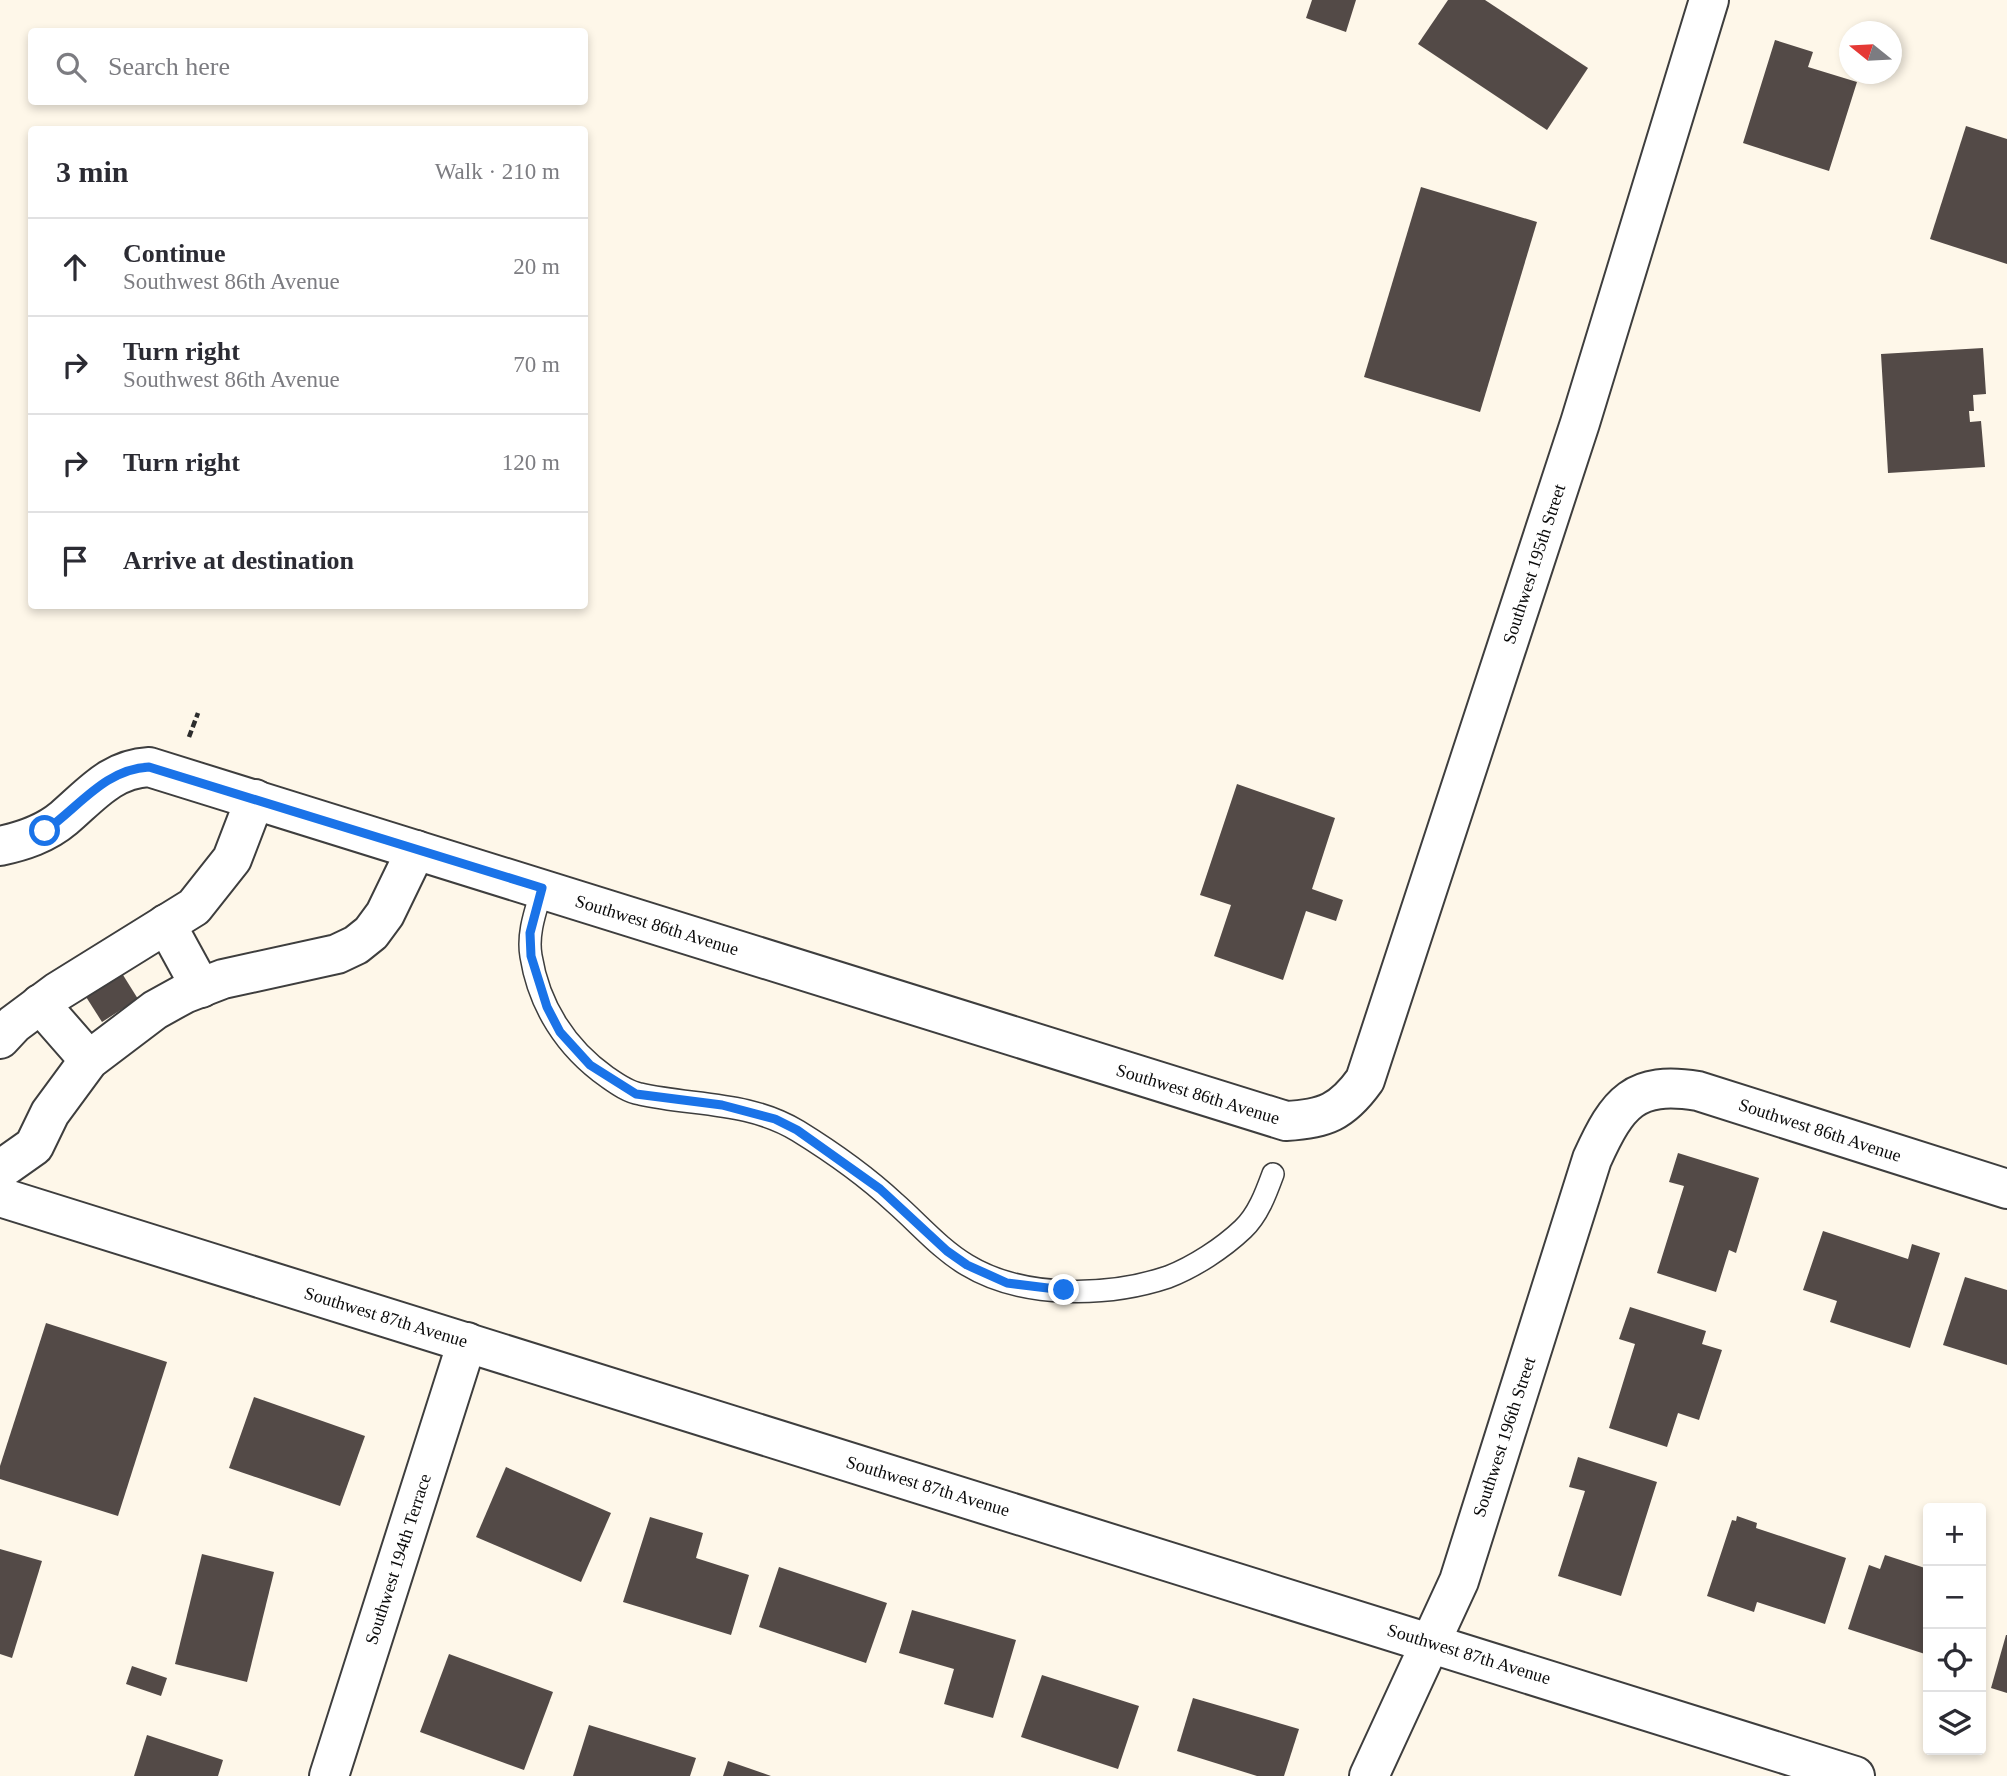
<!DOCTYPE html>
<meta charset="utf-8">
<style>
body{margin:0;font-family:"Times New Roman",serif;background:#f2f2f3;color:#2b2b33}
.controls{position:absolute;right:21px;bottom:21px;display:grid;overflow:hidden;border-radius:7px;box-shadow:0 4px 10px #0003}
.controls button{width:63px;height:63px;display:grid;place-items:center;padding:0;border:0;border-bottom:2px solid #e1e1e2;background:#fff;color:#2b2b33;font:35px sans-serif}
.compass{position:absolute;left:1839px;top:21px;width:63px;height:63px;border-radius:50%;background:#fff;box-shadow:0 4px 10px #0003;rotate:288deg}
.stop{position:absolute;width:21px;height:21px;margin:-16px;border:5px solid #1a73e8;border-radius:50%;background:#fff}
.stop.end{background:#1a73e8;border-color:#fff;box-shadow:0 2px 7px #0008}
.list{margin:0;padding:0;list-style:none}
h2{display:flex;justify-content:space-between;align-items:center;height:91px;margin:0;padding:0 28px;font-size:30px}
h2 small{font-size:23px;font-weight:400;color:#7c7c81}
.list li{display:grid;grid-template-columns:46px 1fr auto;gap:21px;align-items:center;box-sizing:border-box;height:98px;padding:0 28px;border-top:2px solid #e1e1e2}
.list b{display:block;font-size:26px;white-space:nowrap}
.list p{margin:0;font-size:23px;white-space:nowrap;color:#7c7c81}
.list em{font-size:23px;font-style:normal;color:#7c7c81}
.icon{flex:none;width:38px;height:38px;fill:none;stroke:currentColor;stroke-width:2;stroke-linecap:round;stroke-linejoin:round}
.map{position:relative;flex:none;width:2007px;height:1776px;overflow:hidden}
.search{position:absolute;background:#fff;box-shadow:0 4px 10px #0003;left:28px;top:28px;width:560px;height:77px;display:flex;align-items:center;gap:18px;box-sizing:border-box;padding:0 24px;border-radius:7px;color:#7c7c81;font-size:26px}
.panel{position:absolute;background:#fff;box-shadow:0 4px 10px #0003;left:28px;top:126px;width:560px;height:483px;border-radius:7px}
.map>svg:first-child{display:block}
.building{fill:#534a47}
.lines{fill:none;stroke-linecap:round;stroke-linejoin:round}
.service-casing{stroke:#3e3e3e;stroke-width:24}
.minor-casing{stroke:#3e3e3e;stroke-width:42}
.tertiary-casing{stroke:#3e3e3e;stroke-width:42}
.path{stroke:#2d2d2d;stroke-width:4.5;stroke-dasharray:7 3.5;stroke-linecap:butt}
.service{stroke:#fff;stroke-width:21}
.minor{stroke:#fff;stroke-width:38}
.tertiary{stroke:#fff;stroke-width:38}
.route{stroke:#1a73e8;stroke-width:9}
.labels{text-anchor:middle;stroke-width:7;stroke-linejoin:round;paint-order:stroke}
.street-label{font-size:18px;fill:#0b0b0b;stroke:#fff}
</style>
<div class="map">
<svg width="2007" height="1776" viewBox="0 0 2007 1776">
<rect width="100%" height="100%" fill="#fef7e9"/>
<g class="building">
<path d="M1312 0H1356L1346 32 1306 18Z"/>
<path d="M1448 0H1485L1588 68 1547 130 1418 44Z"/>
<path d="M1775 40 1813 52 1808 67 1857 82 1829 171 1743 143Z"/>
<path d="M1966 126 2007 139V264L1930 239Z"/>
<path d="M1421 187 1537 222 1480 412 1364 377Z"/>
<path d="M1983 348 1986 394 1973 395 1974 411H1969L1970 422 1981 421 1985 467 1888 473 1881 354Z"/>
<path d="M1237 784 1335 818 1312 889 1343 900 1336 921 1306 911 1283 980 1214 956 1231 905 1200 895Z"/>
<path d="M118 967 138 999 102 1022 81 989Z"/>
<path d="M1678 1153 1759 1178 1736 1253 1729 1250 1716 1292 1657 1273 1684 1186 1669 1182Z"/>
<path d="M1823 1231 1908 1259 1912 1244 1940 1253 1910 1348 1830 1322 1837 1301 1803 1290Z"/>
<path d="M1965 1277 2007 1290V1365L1943 1345Z"/>
<path d="M1630 1307 1706 1331 1702 1344 1722 1350 1699 1420 1678 1413 1667 1447 1609 1428 1635 1344 1619 1339Z"/>
<path d="M46 1323 167 1362 118 1516 0 1479V1466Z"/>
<path d="M254 1397 365 1436 340 1506 229 1468Z"/>
<path d="M1578 1457 1657 1482 1621 1596 1558 1576 1585 1491 1569 1487Z"/>
<path d="M506 1467 611 1513 581 1582 476 1537Z"/>
<path d="M1737 1516 1757 1523 1756 1528 1846 1558 1825 1624 1757 1602 1754 1612 1707 1596 1732 1520 1736 1521Z"/>
<path d="M650 1517 703 1533 696 1558 749 1575 731 1635 623 1602Z"/>
<path d="M0 1549 42 1561 12 1658 0 1654Z"/>
<path d="M202 1554 274 1572 247 1682 175 1664Z"/>
<path d="M1885 1555 1928 1569V1655L1848 1629 1869 1565 1880 1569Z"/>
<path d="M779 1567 887 1603 866 1663 759 1627Z"/>
<path d="M912 1610 1016 1640 993 1718 944 1704 954 1669 899 1653Z"/>
<path d="M2006 1635H2007V1693L1991 1688Z"/>
<path d="M449 1654 553 1692 524 1770 420 1732Z"/>
<path d="M132 1666 167 1678 161 1696 126 1684Z"/>
<path d="M1042 1675 1139 1706 1118 1769 1021 1737Z"/>
<path d="M1193 1698 1299 1729 1284 1776H1257L1177 1751Z"/>
<path d="M589 1725 696 1758 690 1776H573Z"/>
<path d="M147 1735 223 1760 218 1776H134Z"/>
<path d="M728 1761 771 1776H723Z"/>
</g>
<g class="lines">
<defs>
<path id="service" d="M542 889C536 910 527 933 531 956 539 1006 566 1048 607 1077 617 1084 628 1092 640 1094 693 1106 749 1101 798 1131 832 1152 866 1176 895 1203 919 1224 940 1249 967 1265 1023 1299 1108 1297 1168 1277 1194 1267 1223 1248 1243 1229 1258 1215 1266 1193 1273 1174"/>
<g id="minor">
<path d="M0 846C23 841 45 834 64 818 91 795 111 769 149 767L1286 1121C1325 1119 1342 1112 1365 1080L1580 423 1709 0"/>
<path d="M166 924 201 988"/>
<path d="M40 1004 89 1060"/>
<path d="M0 1039 14 1024 57 992 194 907 232 859 255 799"/>
<path d="M0 1170 34 1146 50 1113 89 1060 155 1010 184 994 223 979 337 954 356 945 371 933 385 914 416 850"/>
<path d="M329 1776 467 1342"/>
<path d="M1369 1776 1459 1581 1592 1159C1618 1102 1634 1081 1698 1091L2007 1189"/>
</g>
<path id="tertiary" d="M0 1197 1855 1776"/>
</defs>
<use href="#service" class="service-casing"/>
<use href="#minor" class="minor-casing"/>
<use href="#tertiary" class="tertiary-casing"/>
<path class="path" d="M189 737 198 713"/>
<use href="#service" class="service"/>
<use href="#minor" class="minor"/>
<use href="#tertiary" class="tertiary"/>
</g>
<g class="lines">
<path class="route" d="M45 831C79 807 105 769 149 767L542 888 530 933 531 956 547 1007 560 1032 590 1065 636 1094 722 1105 775 1119 797 1130 880 1189 947 1251 967 1265 1007 1283 1064 1290"/>
</g>
<g class="labels">
<g class="street-label">
<text transform="translate(1534 564) rotate(-72)" y="6">Southwest 195th Street</text>
<text transform="translate(657 925) rotate(17)" y="6">Southwest 86th Avenue</text>
<text transform="translate(1198 1094) rotate(17)" y="6">Southwest 86th Avenue</text>
<text transform="translate(1820 1130) rotate(18)" y="6">Southwest 86th Avenue</text>
<text transform="translate(386 1317) rotate(17)" y="6">Southwest 87th Avenue</text>
<text transform="translate(1504 1437) rotate(-72)" y="6">Southwest 196th Street</text>
<text transform="translate(928 1486) rotate(17)" y="6">Southwest 87th Avenue</text>
<text transform="translate(398 1559) rotate(-72)" y="6">Southwest 194th Terrace</text>
<text transform="translate(1469 1654) rotate(17)" y="6">Southwest 87th Avenue</text>
</g>
</g>
</svg>
<div class="controls">
<button>+</button>
<button>−</button>
<button><svg class="icon" aria-label="locate" viewBox="0 0 24 24"><circle cx="12" cy="12" r="6"/><path d="M12 2v4M12 18v4M2 12h4M18 12h4"/></svg></button>
<button><svg class="icon" aria-label="layers" viewBox="0 0 24 24"><path d="M12 4l9 5-9 5-9-5zM3 14l9 5 9-5"/></svg></button>
</div>
<svg class="compass" viewBox="-18 -18 36 36"><path d="M0-13l5 13h-10z" fill="#e53935"/><path d="M0 13l5-13h-10z" fill="#7c7c81"/></svg>
<div class="stop" style="left:45px;top:831px"></div>
<div class="stop end" style="left:1064px;top:1290px"></div>
<div class="search"><svg class="icon" aria-label="search" viewBox="0 0 24 24"><circle cx="10" cy="10" r="6"/><path d="M15 15l6 6"/></svg>Search here</div>
<section class="panel">
<h2>3 min<small>Walk · 210 m</small></h2>
<ul class="list">
<li><svg class="icon" aria-label="ahead" viewBox="0 0 24 24"><path d="M12 20V5M6 11l6-6 6 6"/></svg><div><b>Continue</b><p>Southwest 86th Avenue</p></div><em>20 m</em></li>
<li><svg class="icon" aria-label="right" viewBox="0 0 24 24"><path d="M7 20v-9h11M14 6l5 5-5 5"/></svg><div><b>Turn right</b><p>Southwest 86th Avenue</p></div><em>70 m</em></li>
<li><svg class="icon" aria-label="right" viewBox="0 0 24 24"><path d="M7 20v-9h11M14 6l5 5-5 5"/></svg><div><b>Turn right</b></div><em>120 m</em></li>
<li><svg class="icon" aria-label="arrive" viewBox="0 0 24 24"><path d="M6 21V4h12l-3 4 3 4H6"/></svg><div><b>Arrive at destination</b></div></li>
</ul>
</section>
</div>
